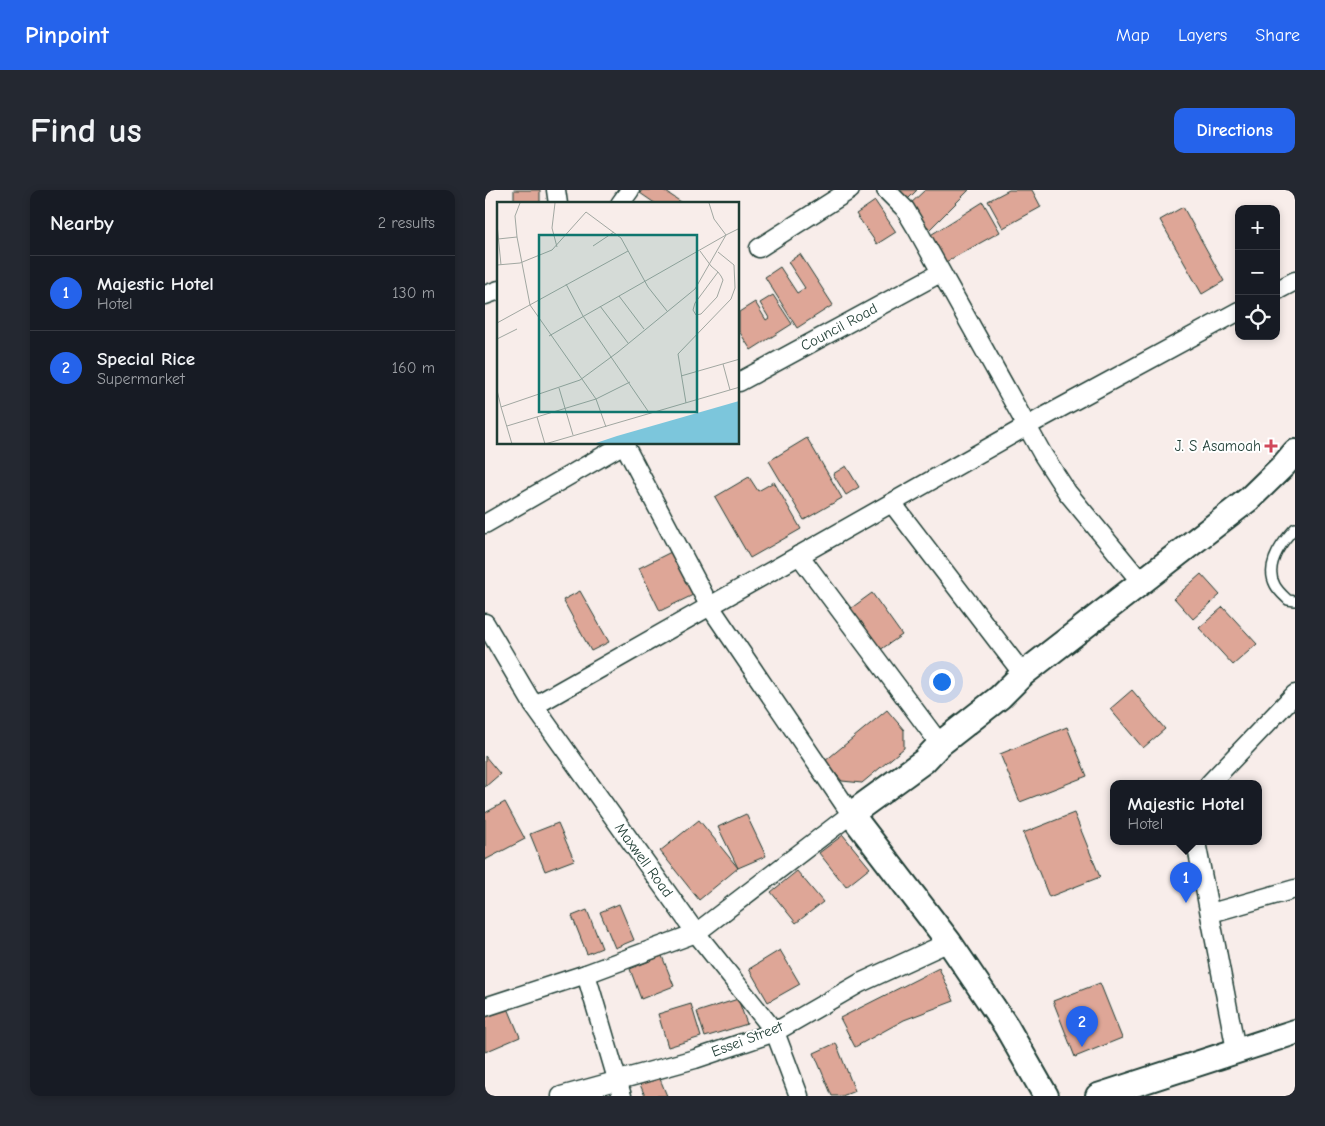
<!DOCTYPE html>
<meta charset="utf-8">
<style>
body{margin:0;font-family:"Comic Neue",sans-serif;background:#242831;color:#f1f3f6}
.controls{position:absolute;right:15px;top:15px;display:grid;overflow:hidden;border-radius:10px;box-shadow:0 2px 8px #0003}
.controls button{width:45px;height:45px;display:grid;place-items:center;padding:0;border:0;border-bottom:1px solid #363941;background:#171b24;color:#f1f3f6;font:25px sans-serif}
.you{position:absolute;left:456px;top:491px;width:18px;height:18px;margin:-12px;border:4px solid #fff;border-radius:50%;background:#1a73e8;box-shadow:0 0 0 8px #1a73e833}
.badge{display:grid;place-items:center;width:32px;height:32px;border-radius:50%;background:#2563eb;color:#fff;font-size:16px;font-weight:700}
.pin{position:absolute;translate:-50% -41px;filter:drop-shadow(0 1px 2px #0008)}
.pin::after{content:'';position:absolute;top:26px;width:18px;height:15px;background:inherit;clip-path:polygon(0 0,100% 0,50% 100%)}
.popup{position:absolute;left:625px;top:590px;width:152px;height:65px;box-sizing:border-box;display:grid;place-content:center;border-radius:10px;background:#171b24;filter:drop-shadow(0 1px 4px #0005);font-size:16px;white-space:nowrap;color:#9ea1a6}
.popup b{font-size:19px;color:#f1f3f6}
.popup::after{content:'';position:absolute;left:50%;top:100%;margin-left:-10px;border:10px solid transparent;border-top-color:#171b24}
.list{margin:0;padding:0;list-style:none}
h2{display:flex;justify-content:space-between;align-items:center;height:65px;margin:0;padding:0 20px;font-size:21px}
h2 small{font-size:16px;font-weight:400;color:#9ea1a6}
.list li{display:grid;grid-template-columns:32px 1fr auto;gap:15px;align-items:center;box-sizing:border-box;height:75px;padding:0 20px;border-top:1px solid #363941}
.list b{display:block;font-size:19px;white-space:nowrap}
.list p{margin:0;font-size:16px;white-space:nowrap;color:#9ea1a6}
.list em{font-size:16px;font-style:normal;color:#9ea1a6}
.icon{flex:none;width:28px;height:28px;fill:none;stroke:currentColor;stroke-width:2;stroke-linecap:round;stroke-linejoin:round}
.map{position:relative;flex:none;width:810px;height:906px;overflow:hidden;border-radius:10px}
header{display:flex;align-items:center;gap:30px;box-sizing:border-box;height:70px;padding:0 25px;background:#2563eb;color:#fff}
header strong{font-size:24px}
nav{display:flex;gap:28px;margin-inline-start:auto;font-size:18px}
.intro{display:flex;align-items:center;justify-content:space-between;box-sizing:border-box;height:120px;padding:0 30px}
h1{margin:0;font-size:35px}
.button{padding:12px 22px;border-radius:10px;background:#2563eb;color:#fff;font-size:18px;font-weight:700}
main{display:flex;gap:30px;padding:0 30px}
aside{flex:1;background:#171b24;border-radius:10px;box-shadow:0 2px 8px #0003}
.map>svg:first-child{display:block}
.building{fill:#dea697;stroke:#1f3d34}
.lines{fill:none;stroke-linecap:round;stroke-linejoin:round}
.lane-casing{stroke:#1f3d34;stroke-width:12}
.street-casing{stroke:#1f3d34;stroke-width:21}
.secondary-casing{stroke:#1f3d34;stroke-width:28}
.lane{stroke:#fff;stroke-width:9}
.street{stroke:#fff;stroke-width:18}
.secondary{stroke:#fff;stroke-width:24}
.poi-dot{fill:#d1495b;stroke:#fff;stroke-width:2}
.labels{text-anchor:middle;stroke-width:4;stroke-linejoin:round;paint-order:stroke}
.street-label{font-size:15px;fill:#1f3d34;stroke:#fff}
.poi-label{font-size:15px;fill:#1f3d34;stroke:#fff;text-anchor:end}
.inset-road{fill:none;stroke:#a1a7a1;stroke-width:1}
.view{fill:#0f766e;fill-opacity:0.15;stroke:#0f766e;stroke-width:2.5}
.inset-edge{fill:none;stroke:#1f3d34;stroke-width:2.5}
</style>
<header>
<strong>Pinpoint</strong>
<nav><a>Map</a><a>Layers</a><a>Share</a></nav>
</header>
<div class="intro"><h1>Find us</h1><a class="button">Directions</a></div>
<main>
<aside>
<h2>Nearby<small>2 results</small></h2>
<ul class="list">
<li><span class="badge">1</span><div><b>Majestic Hotel</b><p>Hotel</p></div><em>130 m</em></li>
<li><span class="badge">2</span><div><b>Special Rice</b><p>Supermarket</p></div><em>160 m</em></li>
</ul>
</aside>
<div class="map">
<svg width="810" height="906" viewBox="0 0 810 906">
<rect width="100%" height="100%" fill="#f8edea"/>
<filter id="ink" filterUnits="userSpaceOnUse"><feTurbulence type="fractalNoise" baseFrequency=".02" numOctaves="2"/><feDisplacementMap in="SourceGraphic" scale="10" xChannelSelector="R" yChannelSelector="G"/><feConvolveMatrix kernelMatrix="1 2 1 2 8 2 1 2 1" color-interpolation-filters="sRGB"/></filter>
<g filter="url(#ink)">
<g class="building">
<rect x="29" y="0" width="26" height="14"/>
<path d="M157 0H178L199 14H171L155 3Z"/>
<path d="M405 0H432L419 13Z"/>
<path d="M440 0H484L445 39 423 16Z"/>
<path d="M524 0H547L556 17 518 38 503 11Z"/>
<path d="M390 11 411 42 392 54 371 24Z"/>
<path d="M498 12 515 42 459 73 444 46Z"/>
<path d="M698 17 739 91 717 104 675 30Z"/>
<path d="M315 64 348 115 312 138 280 87 295 77 312 103 320 98 303 72Z"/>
<path d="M288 105 307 134 266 160 254 141V122L270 112 281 130 284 128 275 113Z"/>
<path d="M322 248 357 308 319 330 284 271Z"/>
<path d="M361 276 374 297 361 305 348 284Z"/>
<path d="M264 287 273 301 289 292 316 339 265 368 230 307Z"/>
<path d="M188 361 210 404 175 421 154 378Z"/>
<path d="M716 384 735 405 708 429 689 408Z"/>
<path d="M95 401 124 452 106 461 78 410Z"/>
<path d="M387 403 417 445 395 460 365 419Z"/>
<path d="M738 417 772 454 748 475 714 438Z"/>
<path d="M647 500 680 539 658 558 625 519Z"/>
<path d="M402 520 419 540V558L377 593 357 591 340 571Z"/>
<path d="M582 537 602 586 535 612 515 564Z"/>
<path d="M0 566 15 584 0 597Z"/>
<path d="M20 612 40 649 0 670V623Z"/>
<path d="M589 623 615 687 564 707 538 643Z"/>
<path d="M261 624 281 666 253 678 233 637Z"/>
<path d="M214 630 253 678 214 710 175 661Z"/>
<path d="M73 633 89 670 60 681 45 644Z"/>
<path d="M358 645 385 678 361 697 334 663Z"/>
<path d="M312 681 338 712 311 733 286 702Z"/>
<path d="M134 714 149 750 130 758 115 722Z"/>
<path d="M102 720 117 758 102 764 87 726Z"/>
<path d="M295 760 315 794 283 812 264 779Z"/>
<path d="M177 766 189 796 156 809 145 779Z"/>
<path d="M454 778 469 811 419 830 370 857 355 828Z"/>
<path d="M615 793 637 848 590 867 568 811Z"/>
<path d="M253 809 262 834 220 847 212 822Z"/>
<path d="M206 814 216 847 183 857 173 824Z"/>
<path d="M23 818 35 847 0 862V827Z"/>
<path d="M351 853 370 901 357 906H347L329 863Z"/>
<path d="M173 884 182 906H160L154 892Z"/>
</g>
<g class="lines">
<defs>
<path id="lane" d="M810 338C797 352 779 375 790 395 793 401 799 406 803 410L810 411"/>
<g id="street">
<path d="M71 0 73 14"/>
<path d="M401 0 420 19 432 39 558 265 582 302 656 392"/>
<path d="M135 14 145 0"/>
<path d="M274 58 365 0"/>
<path d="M791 101 810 91"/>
<path d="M0 105 14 100"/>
<path d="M254 192 455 83"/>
<path d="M407 313 538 484"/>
<path d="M0 334 139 254"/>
<path d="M314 365 455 554"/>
<path d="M0 433 49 516 211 743 290 842 314 906"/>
<path d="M49 516 542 236 754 121"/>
<path d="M724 594 810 504"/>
<path d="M711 652 751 860"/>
<path d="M726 723 810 699"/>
<path d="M101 784 137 906"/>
<path d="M0 817 101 784 211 743 366 624 224 415 139 254"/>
<path d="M76 906 210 869 290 842 375 793 464 752"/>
</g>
<g id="secondary">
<path d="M561 906 521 836 464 752 366 624 439 571 455 554 515 507 538 484 764 309 799 275 810 262"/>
<path d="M613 906 810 842"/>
</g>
</defs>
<use href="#lane" class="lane-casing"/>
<use href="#street" class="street-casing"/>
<use href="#secondary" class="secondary-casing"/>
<use href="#lane" class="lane"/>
<use href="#street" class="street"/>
<use href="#secondary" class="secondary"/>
</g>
</g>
<path class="poi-dot" d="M783.5 248.5h5v5h5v5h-5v5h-5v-5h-5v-5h5z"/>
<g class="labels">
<g class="street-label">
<text transform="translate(354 137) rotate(-28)" y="5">Council Road</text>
<text transform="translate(159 670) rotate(54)" y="5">Maxwell Road</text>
<text transform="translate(262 849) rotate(-21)" y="5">Essei Street</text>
</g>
<g class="poi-label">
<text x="776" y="261">J. S Asamoah</text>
</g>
</g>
<g transform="translate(12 12)">
<rect width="242" height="242" fill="#f8edea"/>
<path d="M242 199V242H96L120 234Z" fill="#7cc6dc"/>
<path class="inset-road" d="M23 1 18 14 20 35 33 103 99 197 109 225M58 1 55 26 60 45M0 22 4 63M1 37 20 35M96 44 117 30M203 49 214 64 221 70 224 74 226 78 220 95 204 112 199 113 196 108 198 101 221 70M0 63 23 61 55 48 89 10 124 36 151 85 170 109M69 82 86 114 153 212M122 94 147 127M103 104 131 141M0 121 131 49M52 134 229 33 217 17 212 1M0 137 20 127M226 162 233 188M184 174 243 157M62 186 76 233M0 188 4 205M189 201 181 152 234 97 238 86 237 63 221 50M40 215 48 242M10 224 99 197 133 180M15 242 4 205 83 178 121 150 198 87 229 33 243 26M48 242 243 185"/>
<path class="view" d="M42 33H200V210H42Z"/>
<rect width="242" height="242" class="inset-edge"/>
</g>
</svg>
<div class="controls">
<button>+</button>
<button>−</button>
<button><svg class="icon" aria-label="locate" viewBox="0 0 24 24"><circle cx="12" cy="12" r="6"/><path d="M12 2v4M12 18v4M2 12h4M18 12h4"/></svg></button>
</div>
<div class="you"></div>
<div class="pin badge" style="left:701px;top:713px">1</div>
<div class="popup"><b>Majestic Hotel</b>Hotel</div>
<div class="pin badge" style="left:597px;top:857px">2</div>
</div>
</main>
